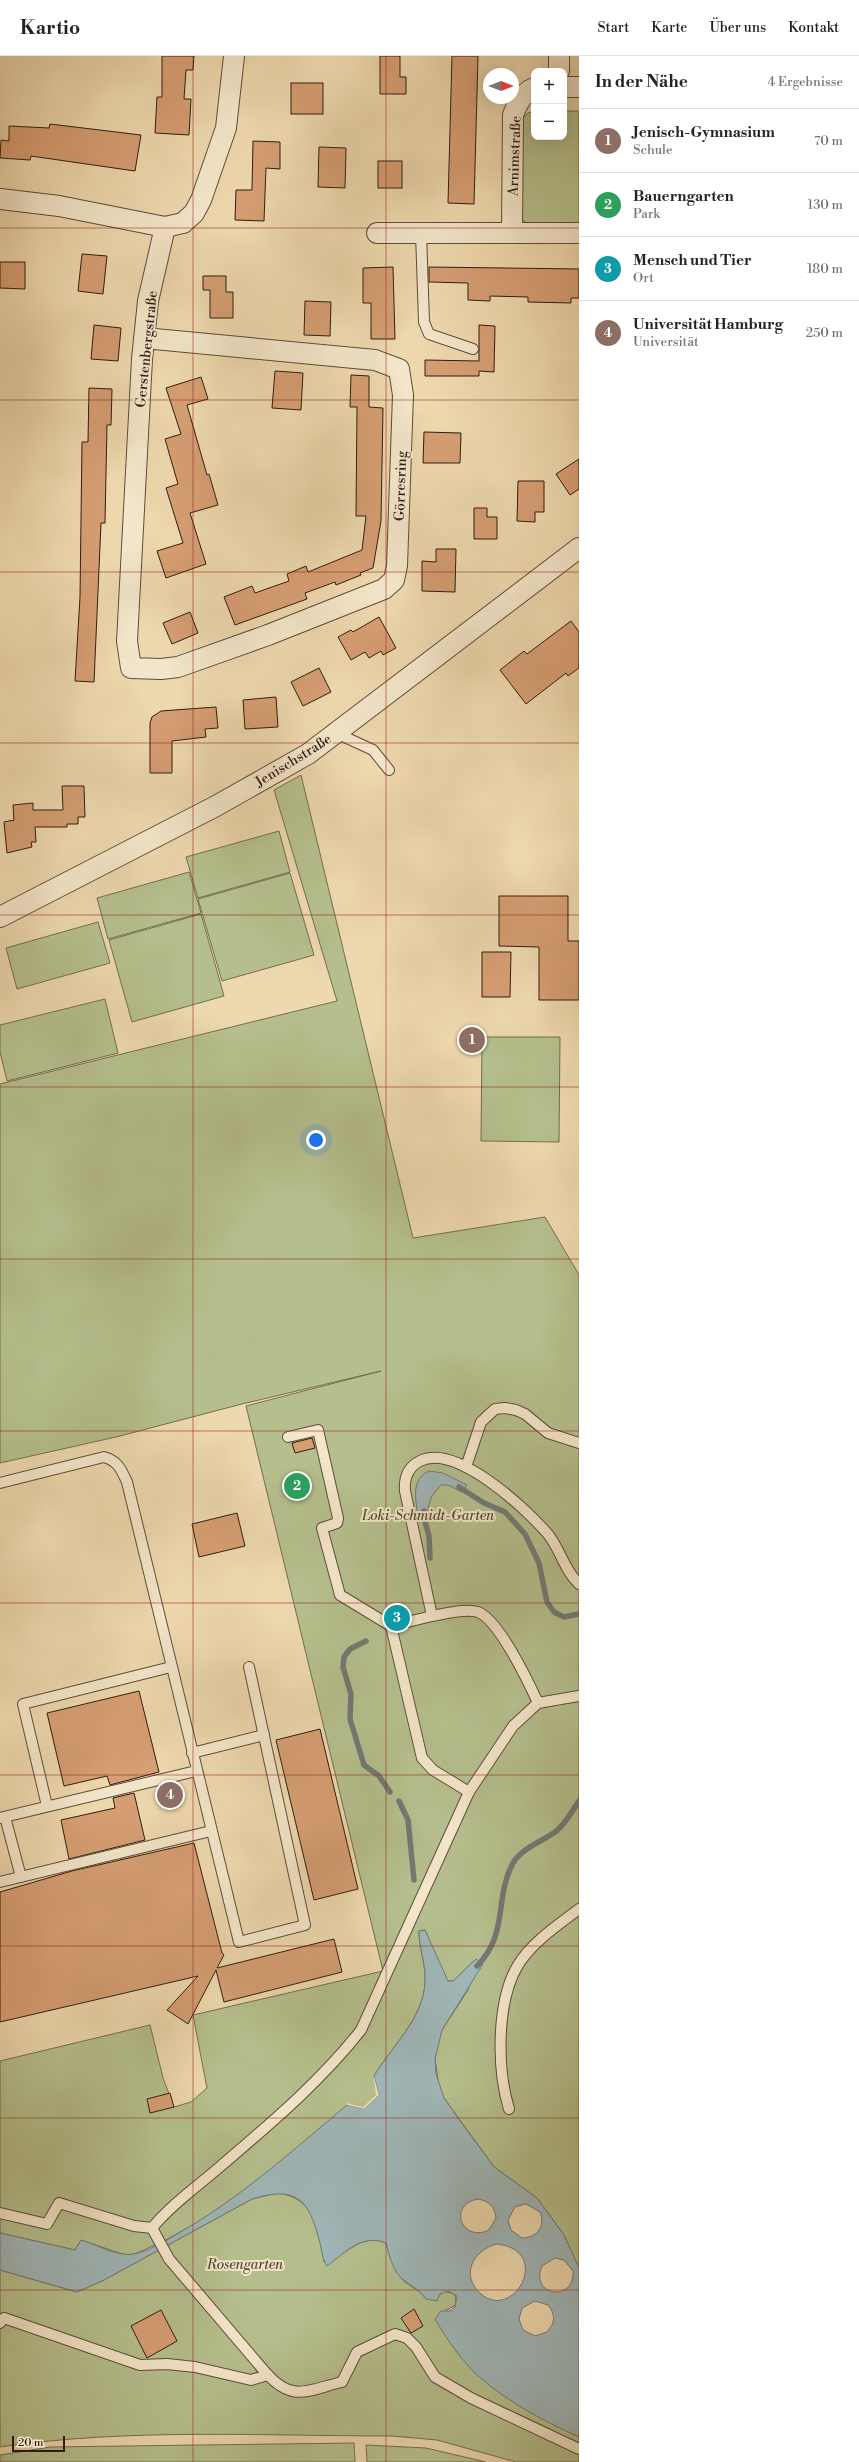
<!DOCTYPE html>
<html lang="de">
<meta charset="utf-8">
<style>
body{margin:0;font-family:"Libre Bodoni",serif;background:#f2f2f2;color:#222}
.controls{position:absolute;right:12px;top:12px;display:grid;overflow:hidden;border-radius:8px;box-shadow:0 4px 16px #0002}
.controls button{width:36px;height:36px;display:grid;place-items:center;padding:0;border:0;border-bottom:1px solid #e0e0e0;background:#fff;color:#222;font:20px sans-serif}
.compass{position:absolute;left:483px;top:12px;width:36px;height:36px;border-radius:50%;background:#fff;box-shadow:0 4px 16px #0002;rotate:90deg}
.scale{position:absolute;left:12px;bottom:10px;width:53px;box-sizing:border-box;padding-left:4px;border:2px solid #2e1d14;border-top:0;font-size:11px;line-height:14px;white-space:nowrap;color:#2e1d14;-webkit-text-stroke:3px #f4e6ca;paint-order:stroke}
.you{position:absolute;left:316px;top:1084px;width:14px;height:14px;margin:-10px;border:3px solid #fff;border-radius:50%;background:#1a73e8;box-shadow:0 0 0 6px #1a73e833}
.badge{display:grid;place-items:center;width:26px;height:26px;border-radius:50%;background:#0f766e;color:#fff;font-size:13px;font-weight:700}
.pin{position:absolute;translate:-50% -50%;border:2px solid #fff;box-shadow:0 1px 4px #0006}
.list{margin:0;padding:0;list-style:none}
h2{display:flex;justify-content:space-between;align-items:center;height:52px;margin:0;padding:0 16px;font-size:17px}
h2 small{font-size:13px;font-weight:400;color:#767676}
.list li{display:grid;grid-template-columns:26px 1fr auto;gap:12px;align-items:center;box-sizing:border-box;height:64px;padding:0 16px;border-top:1px solid #e0e0e0}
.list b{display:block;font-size:15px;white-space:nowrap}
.list p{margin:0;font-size:13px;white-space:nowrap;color:#767676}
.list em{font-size:13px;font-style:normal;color:#767676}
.map{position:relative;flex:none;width:579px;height:2406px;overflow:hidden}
header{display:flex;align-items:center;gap:24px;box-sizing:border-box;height:56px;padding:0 20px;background:#fff;border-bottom:1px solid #e0e0e0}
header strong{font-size:19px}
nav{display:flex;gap:22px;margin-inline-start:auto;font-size:14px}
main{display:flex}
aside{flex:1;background:#fff}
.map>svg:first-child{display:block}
.green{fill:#b5bf8d;stroke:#726e50}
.water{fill:#9fb6b7;stroke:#727976;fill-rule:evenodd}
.pier{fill:#eed8ae}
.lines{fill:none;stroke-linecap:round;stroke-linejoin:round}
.stream{stroke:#727976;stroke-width:5.5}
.building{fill:#d69e73;stroke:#2e1d14}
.lane-casing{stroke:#5e4c3a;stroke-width:12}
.street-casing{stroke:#5e4c3a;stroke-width:22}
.lane{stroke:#f4e6ca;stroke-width:10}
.street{stroke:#f4e6ca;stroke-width:20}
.grid{fill:none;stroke:#8f2418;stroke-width:1;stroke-opacity:0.55}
.labels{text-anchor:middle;stroke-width:4;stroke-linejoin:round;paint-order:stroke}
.street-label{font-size:14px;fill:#2e1d14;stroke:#f4e6ca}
.park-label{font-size:14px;font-style:italic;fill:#564e38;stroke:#f4e6ca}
</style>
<header>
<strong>Kartio</strong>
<nav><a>Start</a><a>Karte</a><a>Über uns</a><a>Kontakt</a></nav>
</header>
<main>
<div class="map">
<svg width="579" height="2406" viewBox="0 0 579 2406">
<rect width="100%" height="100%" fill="#eed8ae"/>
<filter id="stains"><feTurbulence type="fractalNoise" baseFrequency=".005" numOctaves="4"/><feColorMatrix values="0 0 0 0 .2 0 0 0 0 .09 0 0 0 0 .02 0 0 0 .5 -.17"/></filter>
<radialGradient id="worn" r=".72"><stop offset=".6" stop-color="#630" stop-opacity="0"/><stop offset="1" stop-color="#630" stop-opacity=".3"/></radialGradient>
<g class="green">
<path d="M534 55V81H564V55H579V170L526 167 522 163 521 64 528 57Z"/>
<path d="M301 719 413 1182 545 1161 579 1219V2212L564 2179 537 2142 494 2111 444 2042 439 2031 435 2003 437 1988 442 1974 468 1934 476 1903 453 1925H448L445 1923 425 1874 419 1875C419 1892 426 1909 425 1926 424 1962 391 1991 374 2020L379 2039 364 2053 200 2165 166 2184 135 2198 125 2199 81 2184 75 2194 0 2177V2005L150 1969 163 2022 174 2051 191 2046 207 2032 193 1959 383 1915 246 1350 381 1315 238 1349 116 1381 0 1407V1028L337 945 274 734Z"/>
<path d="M279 775 290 816 198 842 186 801Z"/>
<path d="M189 816 201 857 108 883 97 842Z"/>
<path d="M290 817 314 899 222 925 198 843Z"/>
<path d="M201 858 224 940 132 966 109 884Z"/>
<path d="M98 866 110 907 17 933 6 892Z"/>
<path d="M105 943 118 997 7 1025 0 996V969Z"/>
<path d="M482 981H560L559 1086 481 1085Z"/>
<path d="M277 2137C317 2142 317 2174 324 2206 348 2200 360 2176 386 2187 389 2199 395 2216 404 2225 412 2232 420 2234 426 2243H437L443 2235 455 2238 456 2249 445 2255 552 2368 579 2381V2406H516L437 2384 393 2380C262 2380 129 2372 0 2391V2214L77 2236 104 2224 252 2143Z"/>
<path d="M354 2387 355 2406H0V2399L50 2391Z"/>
<path d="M366 2389 426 2392 486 2406H367Z"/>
</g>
<g class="water">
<path d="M429 1415 443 1417 467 1429 462 1436 448 1429H441L431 1441 426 1461 418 1464C417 1446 409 1424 429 1415Z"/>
<path d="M425 1874 448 1925H453L476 1903 483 1908 442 1974 435 2003 436 2018 444 2042 458 2062 494 2111 537 2142 564 2179 579 2212V2381C543 2365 504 2344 475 2317 459 2301 446 2282 435 2263L441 2255H450L455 2251 457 2240 448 2235 440 2238 437 2245 426 2243C420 2235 414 2231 405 2225 393 2217 390 2201 386 2187 362 2177 345 2197 327 2210 322 2203 322 2194 320 2187 309 2144 298 2129 252 2143L104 2224 77 2236 0 2214V2177L75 2194 81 2184C96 2188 117 2201 133 2198 148 2196 165 2185 177 2178 239 2143 292 2095 347 2049L364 2053 379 2039 374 2020C391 1991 424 1962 425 1926 426 1908 419 1892 419 1875ZM478 2143C489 2145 495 2151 496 2162L489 2174C462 2187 447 2149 478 2143ZM526 2148 540 2156C546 2170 537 2182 522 2182L511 2174 508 2164 515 2151ZM497 2188C556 2195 510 2272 477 2234 461 2215 476 2193 497 2188ZM555 2202 564 2204 573 2215C575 2247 529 2240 542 2210ZM535 2245 548 2249C556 2259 555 2267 547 2276L535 2280 523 2274 519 2263 522 2252Z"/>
</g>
<path class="pier" d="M373 2017 379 2039 364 2053 347 2049 346 2047 363 2051 376 2039Z"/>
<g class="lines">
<g class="stream">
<path d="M459 1431 484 1447 505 1456 525 1478 539 1507 547 1546 554 1556 564 1561 579 1558"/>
<path d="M424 1455V1462L429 1480 430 1502"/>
<path d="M366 1585 350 1593 344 1601 343 1611 351 1638 350 1663 364 1709 379 1720 390 1736"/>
<path d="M399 1745 408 1764 414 1824"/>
<path d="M477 1910C509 1878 494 1842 513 1807 522 1792 541 1786 555 1776 565 1769 572 1755 579 1745"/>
</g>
</g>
<g class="building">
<path d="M162 0H194L193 14H186L184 43H191L189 79 155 77 157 41H162Z"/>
<path d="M380 0H400V21H406V38H380Z"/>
<path d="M452 0H478L474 148 448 147Z"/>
<rect x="291" y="27" width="32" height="31"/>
<path d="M50 68 141 79 135 115 31 100 30 104 0 102 1 84 9 85V70L49 72Z"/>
<path d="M253 85 280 86V113L266 112 264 165 235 164 236 134H252Z"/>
<path d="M319 91 346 92 345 132 318 131Z"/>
<rect x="378" y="105" width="24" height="27"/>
<path d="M82 198 107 200 103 238 78 235Z"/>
<path d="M0 206H25V233L0 232Z"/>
<path d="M393 211 395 283H371V247H363V212Z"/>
<path d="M429 211 579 213V242H571V247L528 246V241L490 240V245L468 244V227L429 226Z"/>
<path d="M203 220H226V236H233V262H210V234H203Z"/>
<path d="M305 245 331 246 330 280 304 279Z"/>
<path d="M94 269 121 272 118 305 91 303Z"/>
<path d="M479 269 495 270 494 316 479 315V320H425V304L479 305Z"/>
<path d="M275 315 303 317 301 354 272 352Z"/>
<path d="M351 319 369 320V351L383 352 381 465 373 512 360 517 361 519 336 529 335 526 305 537 307 543 235 569 224 541 252 530 255 537 289 525 287 518 306 510 308 516 362 494 366 460H356L357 351H350Z"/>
<path d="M201 321 208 343 187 349 207 419 209 418 218 449 190 457 206 508 166 522 157 495 183 487 166 432 178 428 165 383 181 378 166 332Z"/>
<path d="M89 332 112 333 111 369H107L105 467H101L94 626 75 625 80 541 82 386H88Z"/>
<path d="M424 376 461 377 460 407H423Z"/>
<path d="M579 403V433L570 439 556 418Z"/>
<path d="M518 425H544V456H535V466L517 465Z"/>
<path d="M474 452H487V461H497V483H474Z"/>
<path d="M436 493H456L455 536 422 535V505L436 506Z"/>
<path d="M190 556 198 577 172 588 163 567Z"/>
<path d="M379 561 396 592 383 599 381 595 369 602 365 596 351 604 338 581 351 574 353 576Z"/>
<path d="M571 565 579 576V612L568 620 566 617 526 648 500 614 524 595 527 598Z"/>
<path d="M319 612 331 636 303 650 291 626Z"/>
<path d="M276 641 278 671 245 673 243 644Z"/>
<path d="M216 651 218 672 205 673 206 681 172 685V717H150V667L152 661 161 655Z"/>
<path d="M62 730H84L85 761H78V768H67V771H35L36 786H31L32 791 7 797 4 766 14 764 13 749 33 747V754H63Z"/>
<path d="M499 840H568V885H579V944H539V891L499 890Z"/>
<path d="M482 896H511L510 941H482Z"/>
<path d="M312 1382 315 1392 295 1397 292 1387Z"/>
<path d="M237 1457 245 1490 199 1501 192 1468Z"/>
<path d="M139 1635 159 1716 110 1729 107 1720 64 1730 47 1657Z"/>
<path d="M320 1673 358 1833 314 1844 276 1684Z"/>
<path d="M134 1737 145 1784 69 1803 61 1764 115 1752 113 1742Z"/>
<path d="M194 1787 222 1897 224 1899 217 1912 334 1883 342 1916 224 1946 216 1914 188 1968 167 1954 198 1920 0 1966V1836L72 1815Z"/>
<path d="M170 2037 174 2051 150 2057 147 2043Z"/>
<path d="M414 2253 423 2270 411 2277 401 2262Z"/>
<path d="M161 2254 177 2285 147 2302 131 2270Z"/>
</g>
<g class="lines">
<defs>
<g id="lane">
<path d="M421 177 424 266 429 278 473 293"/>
<path d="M336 677 373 694 389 714"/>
<path d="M288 1381 318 1374 338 1462 337 1467 322 1472 340 1539 391 1570 422 1702 433 1714 469 1736"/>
<path d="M466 1411 481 1366 495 1353 505 1352 516 1354 525 1358 548 1377 579 1387"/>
<path d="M0 1427 104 1401C118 1405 121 1413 127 1426L239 1886 305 1869 249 1611"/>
<path d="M391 1570 432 1560"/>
<path d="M538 1647C529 1627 499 1564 478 1556 466 1552 445 1558 432 1560L405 1435C404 1422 408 1411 420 1405 456 1387 525 1452 547 1477 560 1492 564 1514 579 1528"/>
<path d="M192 1697 264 1679"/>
<path d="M47 1750 23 1648 171 1611"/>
<path d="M5 1761 21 1821"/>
<path d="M0 1762 196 1715"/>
<path d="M0 1826 211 1775"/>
<path d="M509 2053C497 2013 496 1946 518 1909 532 1886 558 1869 579 1853"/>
<path d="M0 2157 47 2168 59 2147 134 2170 152 2172 169 2203 266 2317C293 2347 308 2334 342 2326L357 2296 395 2278 407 2282 416 2291 435 2321 471 2342 579 2393"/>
<path d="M152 2172C172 2148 198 2130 222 2109 271 2067 321 2025 361 1974L469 1736 513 1670 538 1647 579 1640"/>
<path d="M0 2267 4 2262 140 2309 167 2308 195 2311 251 2324 268 2319"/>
</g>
<g id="street">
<path d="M559 15V0"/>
<path d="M564 31H579"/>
<path d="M0 143 59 150 165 171 183 167 194 157 201 144 226 72 234 0"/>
<path d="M377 177H579"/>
<path d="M512 177 513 59C517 48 523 36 534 32"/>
<path d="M144 282 375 304 399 313 403 339 397 510 394 524 384 533 268 579 178 611 161 613 131 612 127 585 142 303 148 245 165 171"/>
<path d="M0 861 216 750 308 698 579 492"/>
</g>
</defs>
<use href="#lane" class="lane-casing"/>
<use href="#street" class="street-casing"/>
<use href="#lane" class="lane"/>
<use href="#street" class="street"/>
</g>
<path class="grid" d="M193 0V2406M386 0V2406M0 172H579M0 344H579M0 516H579M0 687H579M0 859H579M0 1031H579M0 1203H579M0 1375H579M0 1547H579M0 1719H579M0 1890H579M0 2062H579M0 2234H579"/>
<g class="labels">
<g class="street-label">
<text transform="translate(514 100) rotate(-88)" y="5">Arnimstraße</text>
<text transform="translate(146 293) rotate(-84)" y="5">Gerstenbergstraße</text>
<text transform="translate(400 430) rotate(-88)" y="5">Görresring</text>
<text transform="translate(293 704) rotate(-32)" y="5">Jenischstraße</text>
</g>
<g class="park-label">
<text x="428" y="1464">Loki-Schmidt-Garten</text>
<text x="245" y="2213">Rosengarten</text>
</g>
</g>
<rect width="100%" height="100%" filter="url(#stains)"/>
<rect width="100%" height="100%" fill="url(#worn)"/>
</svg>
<div class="controls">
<button>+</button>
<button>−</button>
</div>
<svg class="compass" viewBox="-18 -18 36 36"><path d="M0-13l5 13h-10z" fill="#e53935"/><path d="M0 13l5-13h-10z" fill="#767676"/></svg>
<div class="scale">20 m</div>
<div class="you"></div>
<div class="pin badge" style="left:472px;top:984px;background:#8d6e63">1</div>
<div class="pin badge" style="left:297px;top:1430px;background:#2e9e5b">2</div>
<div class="pin badge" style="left:397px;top:1562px;background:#0f9aa8">3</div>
<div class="pin badge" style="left:170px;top:1739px;background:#8d6e63">4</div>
</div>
<aside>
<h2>In der Nähe<small>4 Ergebnisse</small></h2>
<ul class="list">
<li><span class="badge" style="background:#8d6e63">1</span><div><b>Jenisch-Gymnasium</b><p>Schule</p></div><em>70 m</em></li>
<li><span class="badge" style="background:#2e9e5b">2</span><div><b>Bauerngarten</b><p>Park</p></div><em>130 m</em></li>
<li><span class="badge" style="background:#0f9aa8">3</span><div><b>Mensch und Tier</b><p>Ort</p></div><em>180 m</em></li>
<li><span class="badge" style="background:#8d6e63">4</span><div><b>Universität Hamburg</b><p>Universität</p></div><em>250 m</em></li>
</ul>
</aside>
</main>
